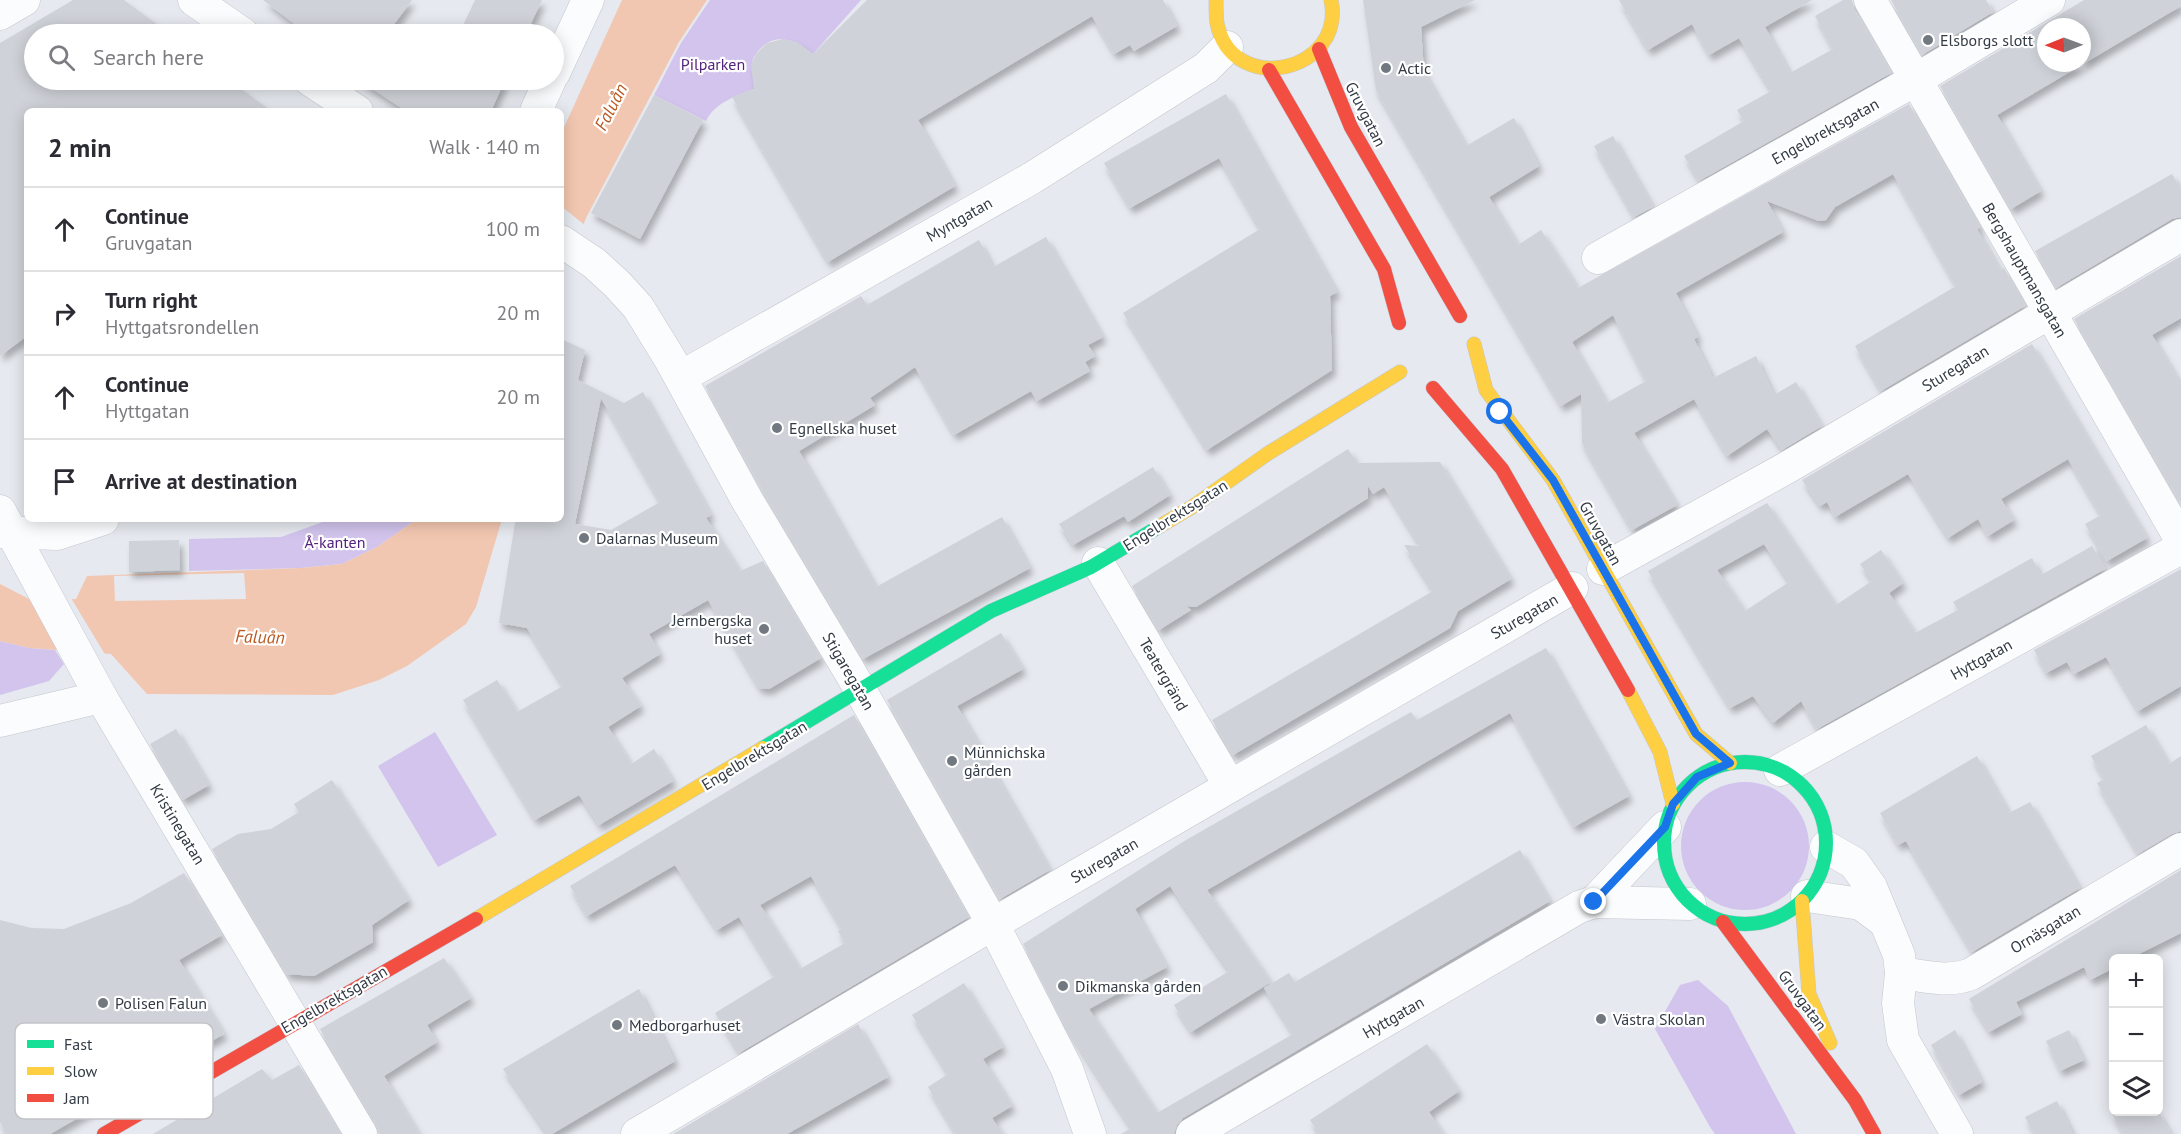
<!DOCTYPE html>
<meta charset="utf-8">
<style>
body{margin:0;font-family:"PT Sans",sans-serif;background:#f2f2f3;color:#2b2b33}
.controls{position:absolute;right:18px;bottom:18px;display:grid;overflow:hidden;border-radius:9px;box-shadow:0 3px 15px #0003}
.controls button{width:54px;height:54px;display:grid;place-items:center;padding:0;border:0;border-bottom:2px solid #e1e1e2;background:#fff;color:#2b2b33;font:30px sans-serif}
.compass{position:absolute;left:2037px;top:18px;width:54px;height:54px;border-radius:50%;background:#fff;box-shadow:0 3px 15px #0003;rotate:269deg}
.stop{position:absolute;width:18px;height:18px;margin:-14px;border:4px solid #1a73e8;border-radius:50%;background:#fff}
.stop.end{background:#1a73e8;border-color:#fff;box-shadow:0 2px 6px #0008}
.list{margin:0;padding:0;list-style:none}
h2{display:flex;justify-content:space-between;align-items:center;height:78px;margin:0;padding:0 24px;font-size:26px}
h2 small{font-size:20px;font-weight:400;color:#7c7c81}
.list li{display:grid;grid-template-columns:39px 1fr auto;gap:18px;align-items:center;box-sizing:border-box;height:84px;padding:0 24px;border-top:2px solid #e1e1e2}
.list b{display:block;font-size:22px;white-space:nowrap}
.list p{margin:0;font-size:20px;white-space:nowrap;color:#7c7c81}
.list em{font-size:20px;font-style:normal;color:#7c7c81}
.icon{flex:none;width:33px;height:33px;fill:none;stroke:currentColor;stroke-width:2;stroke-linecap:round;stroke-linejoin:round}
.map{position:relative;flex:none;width:2181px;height:1134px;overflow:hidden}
.search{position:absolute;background:#fff;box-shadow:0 3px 15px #0003;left:24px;top:24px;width:540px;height:66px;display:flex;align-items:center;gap:15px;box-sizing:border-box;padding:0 21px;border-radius:33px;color:#7c7c81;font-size:22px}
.panel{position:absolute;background:#fff;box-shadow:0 3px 15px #0003;left:24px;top:108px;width:540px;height:414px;border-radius:9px}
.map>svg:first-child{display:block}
.green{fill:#d2c4ed}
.water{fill:#f2c7b1}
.pier{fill:#e6e9ef}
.building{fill:#cfd2d8;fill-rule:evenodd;filter:url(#shadow)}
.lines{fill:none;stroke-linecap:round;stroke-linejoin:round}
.street-casing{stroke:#c3c7cd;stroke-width:33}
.fast-casing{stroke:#c2c8d5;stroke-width:15}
.slow-casing{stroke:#c2c8d5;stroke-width:15}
.jam-casing{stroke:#c2c8d5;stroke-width:15}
.street{stroke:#fbfcfd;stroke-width:32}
.fast{stroke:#16e098;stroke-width:14}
.slow{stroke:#ffcf43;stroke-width:14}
.jam{stroke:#f24e42;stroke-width:14}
.route{stroke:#1a73e8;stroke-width:8}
.poi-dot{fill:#717880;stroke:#fff;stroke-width:2}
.labels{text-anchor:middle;stroke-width:4.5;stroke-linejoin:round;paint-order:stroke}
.poi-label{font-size:16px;fill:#323b45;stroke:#fff;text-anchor:start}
.park-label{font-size:16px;fill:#54217c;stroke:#fff}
.street-label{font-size:16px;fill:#323b45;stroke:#fff}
.water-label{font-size:18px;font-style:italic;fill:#ba5a22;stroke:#fff}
.key{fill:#fff;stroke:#c2c4c7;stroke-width:1.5}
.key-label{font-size:16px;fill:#323b45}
</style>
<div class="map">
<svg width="2181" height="1134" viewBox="0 0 2181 1134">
<defs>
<filter id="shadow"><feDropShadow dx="3.5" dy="6" stdDeviation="3" flood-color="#0004"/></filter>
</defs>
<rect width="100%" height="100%" fill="#e6e9ef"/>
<g class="green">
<path d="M710 0H861L813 54C797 42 778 31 761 48 757 52 752 58 752 64 751 72 755 81 756 88 737 96 715 102 706 121L654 95 681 43Z"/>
<path d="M331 519H417L377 547 342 564 301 568 189 571V539L281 537Z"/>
<path d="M0 641 30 648 55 650 64 664 49 681 0 695Z"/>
<path d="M435 732 497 835 438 867 378 766Z"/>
<circle cx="1745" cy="846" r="64"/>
<path d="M1698 980 1728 1006 1796 1134H1715L1710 1127 1655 1029 1680 985Z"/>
</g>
<g class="water">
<path d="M622 0H707L679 42 587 216 561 278V134Z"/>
<path d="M417 519H502L476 607 466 624 407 666 379 680 333 695 147 694 111 654 30 648 0 641V584L33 601 76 599 87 576 301 568 342 564 377 547Z"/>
</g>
<g class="pier">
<path d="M561 206 586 226 561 281Z"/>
<path d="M244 573 246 599 115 601 114 576Z"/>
<path d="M71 598 106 656 60 653 49 600Z"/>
</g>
<g class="building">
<path d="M73 0H124L170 34H34V80H229L271 111H27V336L0 356V43Z"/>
<path d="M263 0H412L387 34H308Z"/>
<path d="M475 0H542L526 34H459Z"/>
<path d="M867 0H1163L1177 26 1134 51 1130 45 1114 54 1092 16 918 120 955 186 828 262 732 97 754 89 751 64 756 54 767 43 783 39 797 42 813 54Z"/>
<path d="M1363 0H1475L1421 27 1424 72 1466 146 1514 118 1539 166 1489 197 1518 245 1541 230 1578 288 1909 104 1980 227 1977 229 2000 270 2004 268 2025 306 1881 391 1855 346 1956 286 1893 174 1835 207 1826 220 1819 221 1767 201 1783 232 1676 293 1698 337 1694 339 1713 378 1756 356 1774 395 1796 382 1822 426 1782 450 1767 429 1727 456 1694 399 1634 433 1677 505 1632 530 1582 443 1581 394 1561 406 1376 90ZM1613 315 1646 381 1607 403 1572 342Z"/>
<path d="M1619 0H1812L1765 27 1790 73 1833 49 1815 16 1843 0H1852L1854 9 1891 73 1699 181 1684 156 1744 121 1737 110 1771 91 1739 38 1709 55 1692 24 1648 50Z"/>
<path d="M1891 0H1986L1993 12 1922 55Z"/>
<path d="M2084 0H2181V6L1997 115 2041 191 2011 209 1940 86ZM2046 27H2082V63H2046Z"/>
<path d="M359 80H505L491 111H406Z"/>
<path d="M1226 94 1337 292 1330 296 1332 370 1207 450 1123 313 1260 229 1219 158 1130 208 1104 163Z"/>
<path d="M654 95 703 120 640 239 591 213Z"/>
<path d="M1613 136 1653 207 1634 217 1594 146Z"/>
<path d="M2172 174 2181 190V217L2172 219 2056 288 2035 251Z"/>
<path d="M1046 237 1103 337 1088 345 1095 356 1085 362 1090 371 1037 401 1031 391 954 435 915 367 870 398 875 405 799 451 876 587 1002 517 1030 568 863 659 763 491 705 386 861 296 867 305 979 240 993 267Z"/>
<path d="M2181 256V318L2152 335 2181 384V503L2074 319Z"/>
<path d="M561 339 585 350 578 380 624 403 643 392 711 515 706 518 740 571 763 561 821 658 769 689 759 688 708 600 649 634 660 654 622 678 641 706 608 727 631 764 654 749 673 781 599 825 579 795 535 820 463 700 497 680 517 712 563 686 527 628 499 623 515 523 519 519H561ZM601 398 660 502 611 530 575 524Z"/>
<path d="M2032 344 2147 538 2107 561 2085 524 2101 515 2068 459 2001 499 2014 520 1988 536 1978 519 1948 538 1908 474 1835 517 1827 502 1820 506 1802 480Z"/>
<path d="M1348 449 1357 463 1440 462 1511 579 1458 611 1450 628 1233 755 1212 720 1433 591 1404 545 1420 546 1384 487 1373 494 1368 486V498L1196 607 1186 606 1191 610 1159 630 1132 586Z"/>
<path d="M1153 467 1170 495 1128 522 1124 516 1073 545 1059 524Z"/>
<path d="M1767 503 1836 605 1872 581 1860 564 1881 550 1903 583 1889 593 1915 633 1958 610 1953 602 2032 558 2041 575 2092 546 2105 569 1817 729 1801 701 1773 723 1753 696 1730 708 1648 571ZM1764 544 1789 582 1745 611 1717 570Z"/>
<path d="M179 540 180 570 129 572V541Z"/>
<path d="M2181 569V686L2138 711 2106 657 2074 674 2067 662 2046 673 2034 650Z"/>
<path d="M1001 633 1023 669 957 706 1050 870 1000 899 887 700Z"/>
<path d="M1546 648 1629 796 1574 827 1510 713 1207 890 1271 982 1191 1032 1174 1005 1229 971 1170 886 1135 909 1167 967 1089 1009 1157 1113 1293 1034 1264 988 1289 973 1295 982 1520 850 1550 901 1183 1118 1177 1125 1174 1134H1121L1131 1128 1062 1021 1023 944 1186 840 1411 712 1417 720Z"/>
<path d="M854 715 969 917 739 1053 715 1013 775 976 739 917 717 930 675 865 587 916 570 886ZM811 876 842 929 838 931 845 943 800 969 760 905Z"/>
<path d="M2146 725 2169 764 2181 756V831L2172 834 2138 854 2097 783 2104 779 2091 756Z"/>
<path d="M176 729 209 785 183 800 150 744Z"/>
<path d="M1977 756 2009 813 2030 802 2080 888 1972 952 1906 841 1898 845 1880 813Z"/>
<path d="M332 780 409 900 372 925 373 942 314 976 287 974 212 849 238 834 271 829 299 812 294 804Z"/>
<path d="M2181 870V933L2131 958H2114V968L2090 980 2084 967 2016 1002 2022 1014 1989 1032 1969 999Z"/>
<path d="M184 873 222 935 179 960 224 1034 50 1134H7L0 1122V920L31 928 64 929 131 903Z"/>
<path d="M444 958 471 998 427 1025 437 1042 384 1076 419 1134H379L376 1125 320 1029Z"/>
<path d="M964 983 1003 1047 983 1059 1012 1106 992 1118 1002 1134H956L928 1087 948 1074 912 1015Z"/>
<path d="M639 989 675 1061 552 1134H547L503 1069Z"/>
<path d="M858 1024 888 1077 787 1134H673Z"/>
<path d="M1955 1030 1982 1082 1959 1095 1931 1045Z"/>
<path d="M2069 1030 2084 1060 2060 1071 2046 1041Z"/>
<path d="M1427 1044 1459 1091 1429 1112 1443 1134H1319L1310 1120Z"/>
<path d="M299 1065 340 1134H153L262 1069 272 1080Z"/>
<path d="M2057 1101 2073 1134H2034L2025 1117Z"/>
<path d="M2111 1112H2159L2171 1134H2123Z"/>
</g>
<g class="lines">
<defs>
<g id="street">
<path d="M194 0 243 34"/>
<path d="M1870 0 2181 540"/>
<path d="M0 14 24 0"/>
<path d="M554 73 588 0"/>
<path d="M310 80 357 111"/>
<path d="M536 111 550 80"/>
<path d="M561 241 594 263 617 284 638 307 670 359 747 500 850 672 993 924 1067 1069 1090 1134"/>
<path d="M1598 258 1917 79 2049 0"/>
<path d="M681 377 1032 178 1206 68 1227 47"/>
<path d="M0 511 101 697 361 1134"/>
<path d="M0 532 57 534 103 519"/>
<path d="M1098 563 1230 786"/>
<path d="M1603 569 1788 467 2181 235"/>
<path d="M0 721 101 697"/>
<path d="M1780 770 2181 548"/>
<path d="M1826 847 1854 863 1871 887 1899 955 1901 973 1898 1003 1903 1040 1957 1134"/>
<path d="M1807 896 1861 904 1885 922"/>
<path d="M1594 902 1665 827"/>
<path d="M1901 973C1924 976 1948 983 1971 974L2181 849"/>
<path d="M637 1134 993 924 1572 588"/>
<path d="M1192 1134 1579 907 1594 902 1690 904"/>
</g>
<g id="fast">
<path d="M763 748 991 611 1091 567 1160 526"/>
<circle cx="1745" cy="843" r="81"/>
</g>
<g id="slow">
<path d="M1216 0C1216 7 1216 16 1217 23 1232 98 1346 72 1331 0"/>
<path d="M1474 344 1486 390 1553 480 1696 734 1730 763"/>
<path d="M1160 526 1192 507 1267 454 1400 372"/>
<path d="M1628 690 1660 752 1673 804"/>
<path d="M1802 901 1809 994 1830 1043"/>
<path d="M476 919 763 748"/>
</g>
<g id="jam">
<path d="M1319 49 1351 127 1460 316"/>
<path d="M1269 70 1384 269 1399 323"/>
<path d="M1433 388 1502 469 1628 690"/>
<path d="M1723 922 1855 1100 1874 1134"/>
<path d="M104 1134 476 919"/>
</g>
</defs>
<use href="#street" class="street-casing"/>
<use href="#fast" class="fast-casing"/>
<use href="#slow" class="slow-casing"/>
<use href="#jam" class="jam-casing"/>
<use href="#street" class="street"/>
<use href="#fast" class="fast"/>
<use href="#slow" class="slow"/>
<use href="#jam" class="jam"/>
</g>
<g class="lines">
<path class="route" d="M1500 412 1553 480 1696 734 1730 763 1697 777 1673 804 1665 827 1594 902"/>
</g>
<g class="poi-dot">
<circle cx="1928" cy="40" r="6"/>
<circle cx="1386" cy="68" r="6"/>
<circle cx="777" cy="428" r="6"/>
<circle cx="584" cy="538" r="6"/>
<circle cx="764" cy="629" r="6"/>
<circle cx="952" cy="761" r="6"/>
<circle cx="1063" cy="986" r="6"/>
<circle cx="103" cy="1003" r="6"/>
<circle cx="1601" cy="1019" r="6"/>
<circle cx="617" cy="1025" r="6"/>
</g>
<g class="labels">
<g class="poi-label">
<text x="1940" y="46">Elsborgs slott</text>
<text x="1398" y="74">Actic</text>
<text x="789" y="434">Egnellska huset</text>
<text x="596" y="544">Dalarnas Museum</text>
<text x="752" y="626" text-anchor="end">Jernbergska<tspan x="752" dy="18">huset</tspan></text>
<text x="964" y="758">Münnichska<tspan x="964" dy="18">gården</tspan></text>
<text x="1075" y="992">Dikmanska gården</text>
<text x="115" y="1009">Polisen Falun</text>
<text x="1613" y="1025">Västra Skolan</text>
<text x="629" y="1031">Medborgarhuset</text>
</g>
<g class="park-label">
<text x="713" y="70">Pilparken</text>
<text x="335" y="548">Å-kanten</text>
</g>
<g class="street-label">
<text transform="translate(1366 114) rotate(63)" y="6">Gruvgatan</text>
<text transform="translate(1825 131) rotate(-29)" y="6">Engelbrektsgatan</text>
<text transform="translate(959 219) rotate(-30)" y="6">Myntgatan</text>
<text transform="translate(2025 270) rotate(60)" y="6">Bergshauptmansgatan</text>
<text transform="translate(1955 368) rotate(-31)" y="6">Sturegatan</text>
<text transform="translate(1175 515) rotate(-32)" y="6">Engelbrektsgatan</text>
<text transform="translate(1601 533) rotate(61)" y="6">Gruvgatan</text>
<text transform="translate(1524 616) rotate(-30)" y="6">Sturegatan</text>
<text transform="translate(1981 659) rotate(-29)" y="6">Hyttgatan</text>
<text transform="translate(849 671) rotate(60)" y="6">Stigaregatan</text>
<text transform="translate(1164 674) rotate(60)" y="6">Teatergränd</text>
<text transform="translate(754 755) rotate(-31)" y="6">Engelbrektsgatan</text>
<text transform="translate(178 824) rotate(59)" y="6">Kristinegatan</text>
<text transform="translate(1104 860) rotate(-30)" y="6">Sturegatan</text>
<text transform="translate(2045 929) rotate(-31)" y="6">Ornäsgatan</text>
<text transform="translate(334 999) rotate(-30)" y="6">Engelbrektsgatan</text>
<text transform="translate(1803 1000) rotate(54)" y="6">Gruvgatan</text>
<text transform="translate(1393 1017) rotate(-30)" y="6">Hyttgatan</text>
</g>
<g class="water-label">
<text transform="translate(611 107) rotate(-63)" y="6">Faluån</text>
<text transform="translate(260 637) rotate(2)" y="6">Faluån</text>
</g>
</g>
<rect x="15" y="1023" width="198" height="96" rx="9" class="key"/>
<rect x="27" y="1040" width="27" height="8" fill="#16e098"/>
<rect x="27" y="1067" width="27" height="8" fill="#ffcf43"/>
<rect x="27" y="1094" width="27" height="8" fill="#f24e42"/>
<g class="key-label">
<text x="64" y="1050">Fast</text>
<text x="64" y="1077">Slow</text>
<text x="64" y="1104">Jam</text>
</g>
</svg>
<div class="controls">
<button>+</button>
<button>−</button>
<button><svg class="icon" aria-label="layers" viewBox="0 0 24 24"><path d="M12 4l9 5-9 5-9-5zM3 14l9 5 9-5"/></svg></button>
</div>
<svg class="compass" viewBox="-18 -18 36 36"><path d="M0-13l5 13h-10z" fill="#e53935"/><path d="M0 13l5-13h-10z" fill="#7c7c81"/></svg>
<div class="stop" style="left:1500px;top:412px"></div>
<div class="stop end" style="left:1594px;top:902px"></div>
<div class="search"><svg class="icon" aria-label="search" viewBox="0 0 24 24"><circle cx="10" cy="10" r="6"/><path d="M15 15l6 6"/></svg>Search here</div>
<section class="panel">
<h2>2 min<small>Walk · 140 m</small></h2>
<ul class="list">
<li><svg class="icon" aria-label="ahead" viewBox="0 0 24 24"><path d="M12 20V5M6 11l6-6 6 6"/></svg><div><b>Continue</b><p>Gruvgatan</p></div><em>100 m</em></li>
<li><svg class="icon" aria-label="right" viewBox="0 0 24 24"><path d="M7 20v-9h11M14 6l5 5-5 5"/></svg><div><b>Turn right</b><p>Hyttgatsrondellen</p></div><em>20 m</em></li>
<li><svg class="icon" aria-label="ahead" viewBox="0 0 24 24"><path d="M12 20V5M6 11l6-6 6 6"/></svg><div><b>Continue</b><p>Hyttgatan</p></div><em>20 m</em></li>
<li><svg class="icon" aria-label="arrive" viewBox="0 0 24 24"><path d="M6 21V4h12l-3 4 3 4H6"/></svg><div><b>Arrive at destination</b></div></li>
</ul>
</section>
</div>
